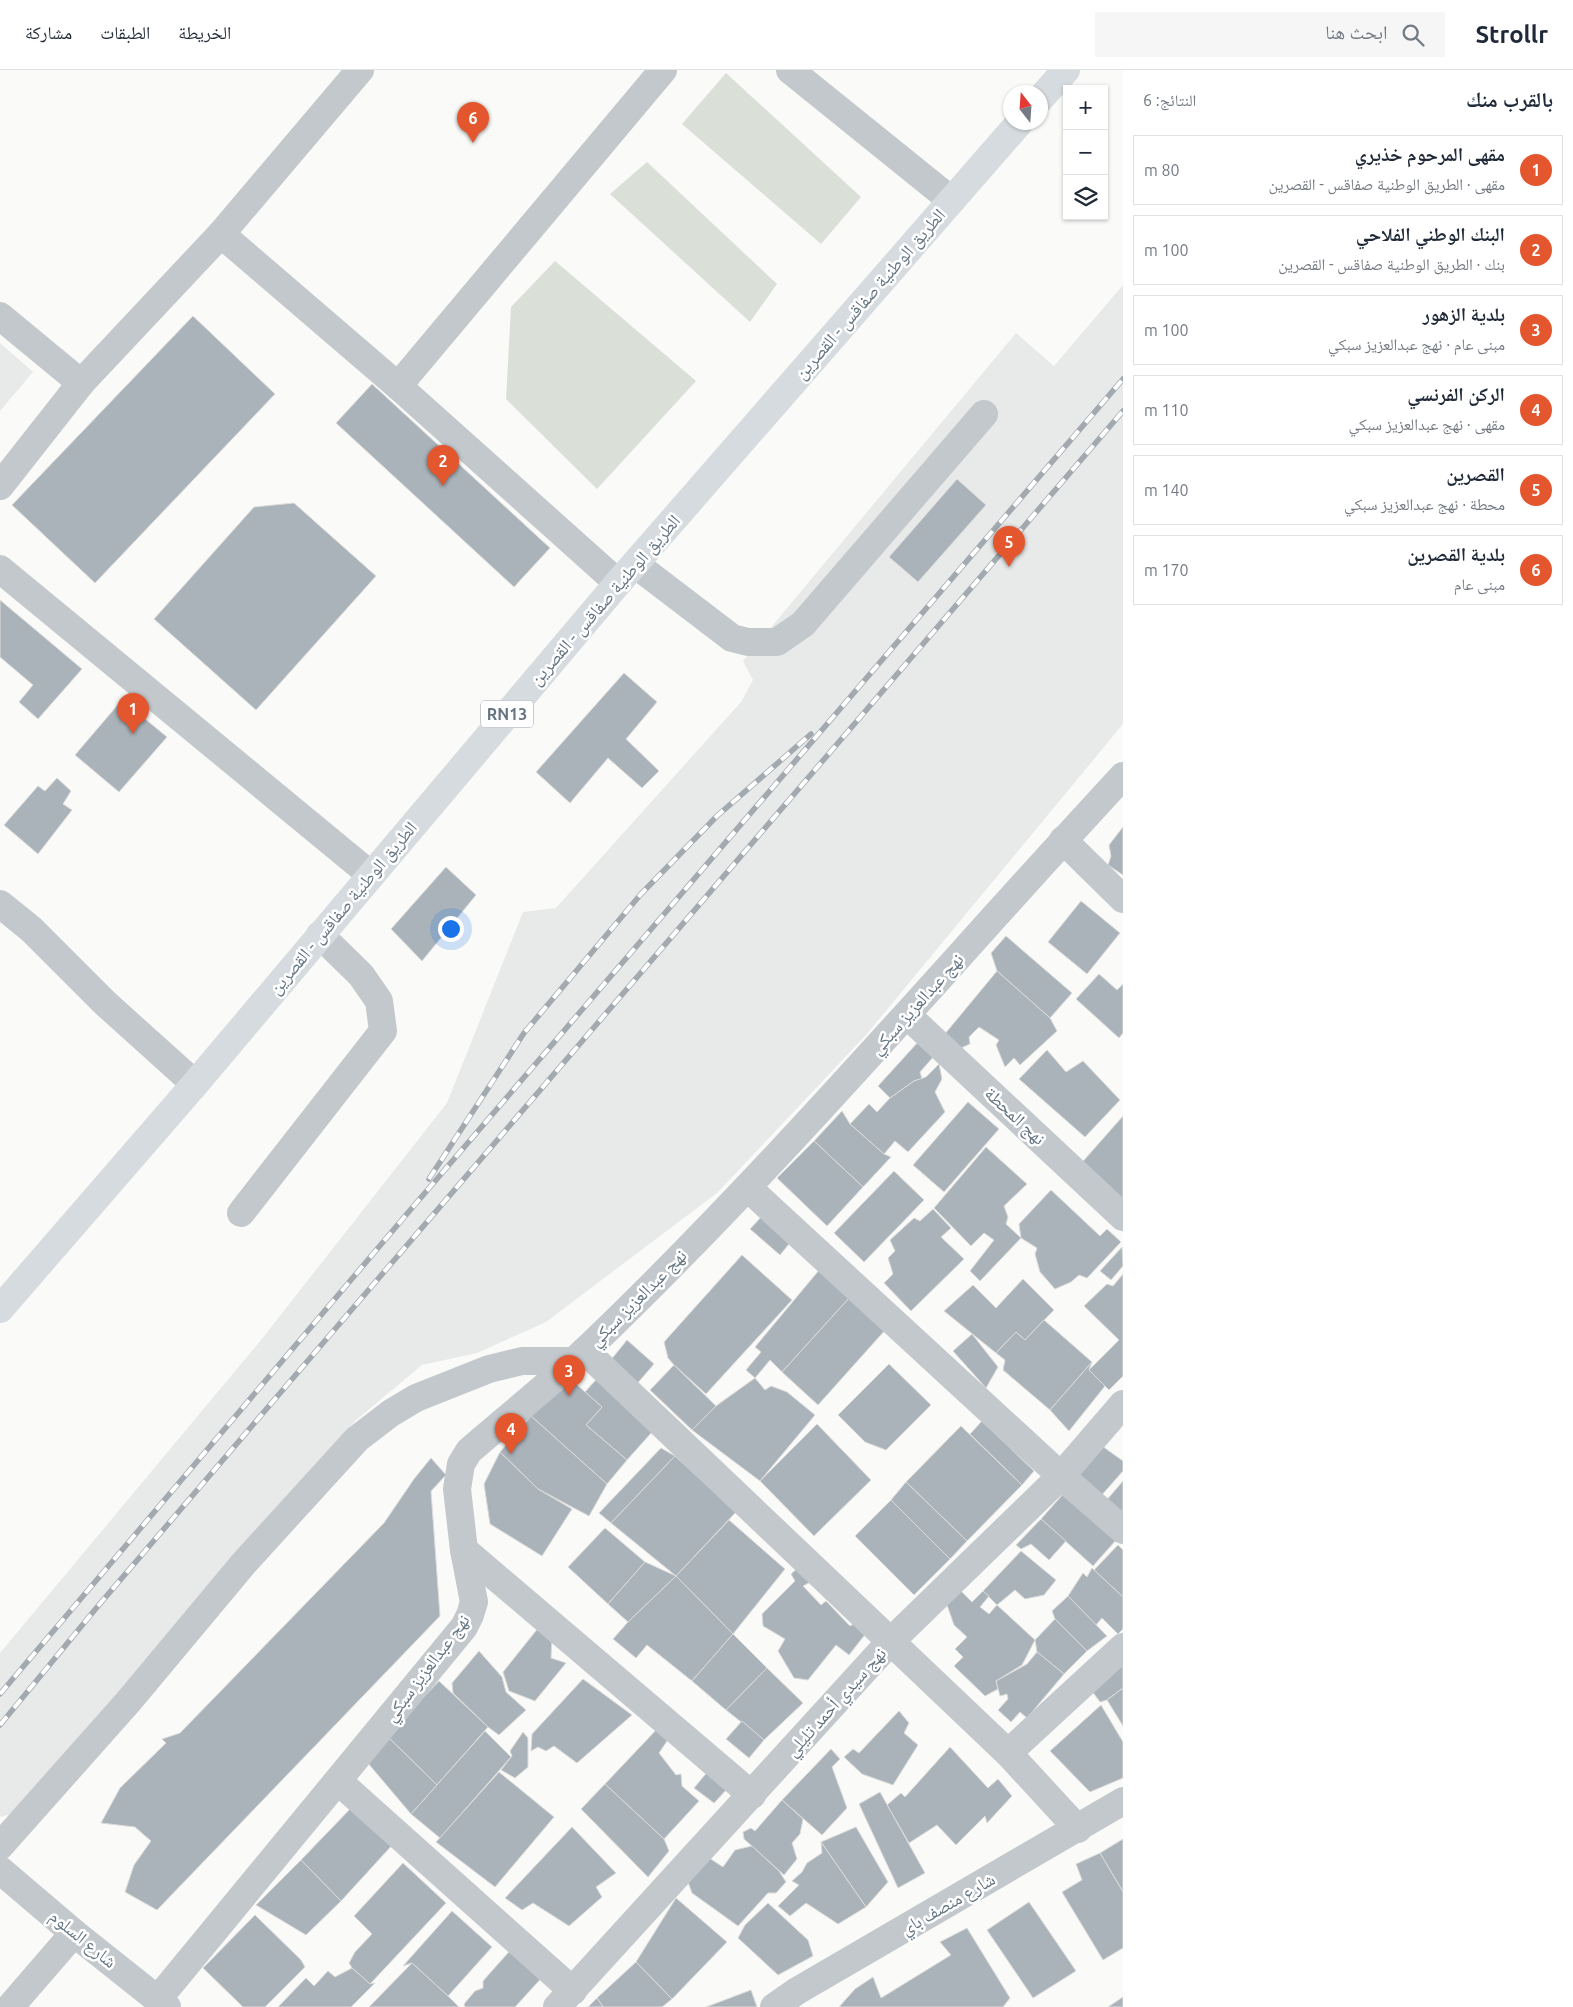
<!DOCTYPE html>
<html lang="ar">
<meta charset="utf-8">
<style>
body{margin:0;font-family:Ubuntu,"Noto Naskh Arabic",sans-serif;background:#f6f6f7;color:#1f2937;direction:rtl}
.controls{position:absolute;right:15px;top:15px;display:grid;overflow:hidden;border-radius:0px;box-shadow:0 1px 4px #0004}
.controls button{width:45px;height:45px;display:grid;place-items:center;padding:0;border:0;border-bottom:1px solid #e0e1e3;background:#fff;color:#1f2937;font:25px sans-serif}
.compass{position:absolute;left:1003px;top:15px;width:45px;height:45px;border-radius:50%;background:#fff;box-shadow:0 1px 4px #0004;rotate:343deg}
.you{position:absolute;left:450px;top:858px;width:18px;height:18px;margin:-12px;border:4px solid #fff;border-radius:50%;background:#1a73e8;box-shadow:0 0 0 8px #1a73e833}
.badge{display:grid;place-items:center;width:32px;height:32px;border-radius:50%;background:#e4572e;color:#fff;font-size:16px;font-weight:700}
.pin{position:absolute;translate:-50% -41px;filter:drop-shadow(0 1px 2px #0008)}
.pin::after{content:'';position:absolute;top:26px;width:18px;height:15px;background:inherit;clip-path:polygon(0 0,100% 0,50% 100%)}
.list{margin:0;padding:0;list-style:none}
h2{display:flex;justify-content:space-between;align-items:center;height:65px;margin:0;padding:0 20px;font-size:21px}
h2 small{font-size:16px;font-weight:400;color:#747a83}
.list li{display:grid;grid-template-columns:32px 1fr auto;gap:15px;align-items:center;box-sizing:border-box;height:70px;margin:0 10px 10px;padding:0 10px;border:1px solid #e0e1e3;border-radius:0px}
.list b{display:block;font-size:19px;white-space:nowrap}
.list p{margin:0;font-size:16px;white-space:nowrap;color:#747a83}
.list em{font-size:16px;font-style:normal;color:#747a83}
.icon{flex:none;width:28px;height:28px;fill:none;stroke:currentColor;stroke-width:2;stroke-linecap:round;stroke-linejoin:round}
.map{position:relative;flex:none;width:1123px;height:1937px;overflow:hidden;direction:ltr}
header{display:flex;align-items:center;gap:30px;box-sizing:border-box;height:70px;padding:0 25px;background:#fff;border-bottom:1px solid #e0e1e3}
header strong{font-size:24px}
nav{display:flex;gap:28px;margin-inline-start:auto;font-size:18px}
.search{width:350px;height:45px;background:#f6f6f7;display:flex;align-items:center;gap:12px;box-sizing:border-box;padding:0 18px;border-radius:0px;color:#747a83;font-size:19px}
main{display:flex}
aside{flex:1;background:#fff}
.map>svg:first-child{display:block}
.built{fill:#e8e9e9}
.green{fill:#dadfd7}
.building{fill:#aab3b9;stroke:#dcdcda}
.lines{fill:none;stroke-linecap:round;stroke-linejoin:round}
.minor{stroke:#c3c8cc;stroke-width:28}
.major{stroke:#d6dbdf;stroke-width:28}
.rail-casing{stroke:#a2aab0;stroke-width:5.5}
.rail{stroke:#fff;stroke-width:4;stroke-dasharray:11;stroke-linecap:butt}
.labels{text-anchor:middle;stroke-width:5;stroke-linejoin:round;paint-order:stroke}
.shield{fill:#fff;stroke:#939fa8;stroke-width:1}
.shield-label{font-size:16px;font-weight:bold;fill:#657683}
.street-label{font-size:18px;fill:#657683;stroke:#fff}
</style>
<header>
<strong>Strollr</strong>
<div class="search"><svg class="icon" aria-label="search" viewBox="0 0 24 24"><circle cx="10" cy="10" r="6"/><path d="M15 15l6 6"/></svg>ابحث هنا</div>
<nav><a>الخريطة</a><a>الطبقات</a><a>مشاركة</a></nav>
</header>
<main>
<aside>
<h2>بالقرب منك<small>النتائج: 6</small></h2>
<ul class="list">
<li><span class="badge">1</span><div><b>مقهى المرحوم خذيري</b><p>مقهى · الطريق الوطنية صفاقس - القصرين</p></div><em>80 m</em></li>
<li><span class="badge">2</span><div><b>البنك الوطني الفلاحي</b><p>بنك · الطريق الوطنية صفاقس - القصرين</p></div><em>100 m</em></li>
<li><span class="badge">3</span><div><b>بلدية الزهور</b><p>مبنى عام · نهج عبدالعزيز سبكي</p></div><em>100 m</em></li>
<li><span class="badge">4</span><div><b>الركن الفرنسي</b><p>مقهى · نهج عبدالعزيز سبكي</p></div><em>110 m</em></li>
<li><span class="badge">5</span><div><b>القصرين</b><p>محطة · نهج عبدالعزيز سبكي</p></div><em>140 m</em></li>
<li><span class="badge">6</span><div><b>بلدية القصرين</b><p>مبنى عام</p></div><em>170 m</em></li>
</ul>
</aside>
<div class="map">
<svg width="1123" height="1937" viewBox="0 0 1123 1937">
<rect width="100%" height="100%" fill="#fafaf8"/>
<g class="built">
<path d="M1123 215V654L866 965 717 1123 546 1252 477 1283 422 1295 355 1351 23 1741 0 1747V1583L261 1270 447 1033 523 842 556 838 741 632 753 610 743 591 1016 263 1054 296Z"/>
<path d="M0 273 33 302 0 341Z"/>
</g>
<g class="green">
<path d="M726 3 861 127 821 174 682 54Z"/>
<path d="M647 92 777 214 750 252 610 124Z"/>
<path d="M555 191 696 311 597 419 506 329 511 237Z"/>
</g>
<g class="building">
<path d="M193 246 275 324 95 513 12 435Z"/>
<path d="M372 314 550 478 514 517 336 353Z"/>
<path d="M957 409 986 435 918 512 889 487Z"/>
<path d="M294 433 376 506 256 640 154 549 254 437Z"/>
<path d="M0 530 82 599 38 649 19 632 33 615 0 587Z"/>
<path d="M624 603 657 632 626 669 659 701 642 718 608 688 570 733 536 702Z"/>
<path d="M122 630 167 667 119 722 75 685Z"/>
<path d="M57 708 71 721 63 734 72 740 38 784 4 755 38 716 45 721Z"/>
<path d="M1123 757V805L1108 795 1111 786 1109 775Z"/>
<path d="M446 797 476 825 422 891 391 859Z"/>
<path d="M1081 831 1120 863 1087 904 1048 872Z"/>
<path d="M1006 866 1072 923 1050 948 997 901 991 883Z"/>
<path d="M997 901 1050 948 1057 961 1020 995 1014 988 1005 997 996 975 999 970 979 957 969 967 970 974 961 978 944 965Z"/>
<path d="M1099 904 1117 920 1123 914V963L1119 968 1076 929Z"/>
<path d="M919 971 935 985 920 1002 922 1009 914 1011 890 1028 878 1016Z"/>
<path d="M1047 980 1066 1002 1083 991 1120 1030 1085 1067 1019 1009Z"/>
<path d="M939 994 942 1009 935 1022 945 1042 908 1082 895 1071 884 1084 850 1054 869 1034 877 1042 890 1028 914 1011 926 1007Z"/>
<path d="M968 1032 999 1059 944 1122 913 1095Z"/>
<path d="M842 1041 850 1054 884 1084 891 1087 863 1117 814 1071Z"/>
<path d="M1123 1046V1137L1078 1097Z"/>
<path d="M814 1071 863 1117 827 1156 777 1108Z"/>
<path d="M986 1077 1027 1114 1004 1136 1008 1147 1006 1154 1021 1168 980 1211 970 1201 994 1170 984 1163 971 1176 934 1138Z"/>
<path d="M894 1101 924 1130 864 1192 834 1163Z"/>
<path d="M1051 1120 1100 1166 1107 1159 1121 1172 1087 1208 1079 1205 1071 1212 1055 1219 1040 1202 1035 1184 1037 1178 1021 1168 1019 1154Z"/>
<path d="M933 1139 951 1158 941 1167 964 1189 911 1241 884 1213 893 1204 888 1188 895 1181 890 1170 914 1148 920 1151Z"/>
<path d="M764 1144 793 1169 780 1185 750 1159Z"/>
<path d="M1122 1177 1123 1196 1111 1210 1100 1201Z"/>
<path d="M742 1185 792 1230 706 1324 674 1295 668 1288 664 1272Z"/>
<path d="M820 1199 851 1226 782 1302 770 1290 755 1308 746 1300 761 1282 755 1277Z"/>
<path d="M1123 1204V1306L1109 1320 1089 1300 1119 1270 1084 1236 1107 1214 1113 1216Z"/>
<path d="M1023 1209 1054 1240 1025 1270 1016 1262 996 1283 944 1241 973 1215 996 1238Z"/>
<path d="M851 1226 887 1258 818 1335 782 1302Z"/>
<path d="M1044 1250 1092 1292 1050 1340 1003 1300 1005 1290 996 1283 1016 1262 1025 1270Z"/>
<path d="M972 1264 998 1297 986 1318 953 1281Z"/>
<path d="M627 1270 654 1294 635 1316 610 1291Z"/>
<path d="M1092 1292 1089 1300 1105 1316 1069 1361 1050 1340Z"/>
<path d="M889 1294 931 1335 886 1380 865 1372 838 1345Z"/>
<path d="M674 1295 716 1336 692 1360 650 1320Z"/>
<path d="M603 1302 660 1353 627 1390 586 1355 602 1337 585 1322Z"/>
<path d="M567 1306 602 1337 586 1355 627 1390 607 1414 531 1346Z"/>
<path d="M755 1308 765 1320 771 1316 787 1322 815 1345 760 1411 692 1360 716 1336Z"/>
<path d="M531 1346 607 1414 589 1446 538 1419 500 1382Z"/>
<path d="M982 1351 1034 1401 1022 1415 970 1364Z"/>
<path d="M817 1354 871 1410 814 1466 760 1411Z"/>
<path d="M961 1356 1022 1415 967 1471 906 1412Z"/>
<path d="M1102 1376 1123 1391V1401L1100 1427 1078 1405Z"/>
<path d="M661 1378 675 1386 611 1453 599 1443Z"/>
<path d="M500 1382 538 1419 572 1439 542 1486 490 1454 484 1414Z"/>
<path d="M675 1386 736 1442 676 1506 611 1453Z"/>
<path d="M431 1388 446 1405 431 1421 440 1546 157 1840 125 1822 134 1795 151 1771 135 1757 101 1753 120 1718 166 1673 162 1669 180 1663 384 1453 414 1409Z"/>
<path d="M1123 1411V1446L1105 1432Z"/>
<path d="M906 1412 967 1471 950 1489 891 1430Z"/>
<path d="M1064 1423 1117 1469 1093 1496 1041 1449Z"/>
<path d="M891 1430 950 1489 914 1525 855 1466Z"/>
<path d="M1041 1449 1066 1471 1049 1490 1031 1474 1021 1479 1016 1475Z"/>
<path d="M729 1450 785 1499 733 1564 676 1506Z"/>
<path d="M605 1458 645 1492 608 1534 568 1497Z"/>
<path d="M1118 1475 1123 1480V1527L1094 1500Z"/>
<path d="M1021 1481 1056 1510 1044 1525 1025 1529 1015 1520 997 1535 983 1521Z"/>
<path d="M645 1492 676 1506 628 1552 608 1534Z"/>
<path d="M800 1496 814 1510 803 1516 821 1535 826 1531 850 1556 861 1550 867 1562 849 1585 836 1575 808 1610 794 1608 778 1581 785 1569 763 1556 762 1544 795 1511 791 1504Z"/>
<path d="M1092 1498 1123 1527V1559L1118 1564 1102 1548 1096 1555 1068 1526 1083 1503 1087 1507Z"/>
<path d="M676 1506 733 1564 692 1611 647 1575 636 1588 613 1569 628 1552Z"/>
<path d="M961 1521 972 1532 983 1521 989 1526 980 1537 989 1544 997 1535 1035 1570 1022 1595 996 1611 998 1619 985 1626 954 1596 963 1587 955 1579 967 1567 954 1555 947 1535Z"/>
<path d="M1068 1526 1107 1566 1087 1581 1055 1549 1052 1541Z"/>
<path d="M1055 1549 1087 1581 1064 1604 1037 1582 1035 1570Z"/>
<path d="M539 1557 552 1567 551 1588 566 1593 535 1631 509 1621 503 1602Z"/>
<path d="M733 1564 767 1598 726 1640 692 1611Z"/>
<path d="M479 1581 502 1607 506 1622 526 1640 499 1665 488 1657 453 1623 452 1613Z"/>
<path d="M1037 1582 1064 1604 1027 1648 1020 1642 1011 1652 998 1640 1008 1629 1007 1624 1000 1626 996 1611 1027 1594Z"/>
<path d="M1123 1594V1618L1107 1630 1100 1632 1092 1621Z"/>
<path d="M767 1598 803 1633 764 1670 726 1640Z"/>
<path d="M583 1609 632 1645 577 1693 554 1676 546 1681 538 1677 531 1681 532 1664Z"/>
<path d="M439 1611 488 1657 437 1715 387 1666Z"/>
<path d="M1123 1618V1656L1107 1630Z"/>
<path d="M1101 1635 1123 1672V1708L1090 1722 1050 1681Z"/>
<path d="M899 1641 909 1653 904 1663 918 1675 893 1715 862 1704 844 1687 853 1679 859 1683Z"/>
<path d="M742 1651 764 1670 749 1688 726 1669Z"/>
<path d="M659 1657 669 1668 659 1683 676 1705 681 1704 682 1716 699 1731 664 1769 605 1714Z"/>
<path d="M485 1661 511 1687 440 1768 411 1744Z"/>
<path d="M523 1662 528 1668V1697L515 1708 501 1700 512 1686 510 1681Z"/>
<path d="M387 1666 437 1715 411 1744 367 1692Z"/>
<path d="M950 1677 988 1718 998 1709 1012 1726 987 1753 985 1746 956 1775 937 1755 909 1773 887 1735 901 1723 905 1727Z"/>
<path d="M831 1679 840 1689 832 1697 847 1738 822 1765 782 1730Z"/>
<path d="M709 1700 729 1717 714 1733 694 1718Z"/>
<path d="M499 1702 554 1747 495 1817 436 1772Z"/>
<path d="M605 1714 664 1769 669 1781 648 1807 581 1739Z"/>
<path d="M880 1722 925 1803 898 1818 859 1734Z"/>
<path d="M782 1730 803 1749 800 1764 792 1773 797 1789 784 1805 744 1769 743 1762 751 1758 755 1761Z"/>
<path d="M353 1736 395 1772 341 1831 301 1790Z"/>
<path d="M572 1757 616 1803 596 1817 602 1827 569 1856 533 1833 522 1840 505 1828Z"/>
<path d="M856 1757 888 1812 866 1837 821 1772Z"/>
<path d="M1123 1769V1822L1100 1783Z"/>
<path d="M821 1772 866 1837 838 1854 806 1833 790 1846 778 1836 799 1815 792 1811 802 1802 807 1793 822 1783Z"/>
<path d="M752 1776 779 1801 786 1812 776 1823H768L738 1856 692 1823 688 1812 706 1786 723 1797 735 1780Z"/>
<path d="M1100 1783 1123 1822V1878L1103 1890 1062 1822 1082 1810 1076 1794Z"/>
<path d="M301 1790 341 1831 306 1865 256 1835Z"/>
<path d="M403 1793 446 1833 370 1914 352 1898 349 1893 355 1882 372 1864 354 1846Z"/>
<path d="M676 1828 727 1872 672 1929 636 1892Z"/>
<path d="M1029 1832 1076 1901 1033 1928 987 1860Z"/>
<path d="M768 1833 808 1870 813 1886 778 1905 738 1868 745 1855Z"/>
<path d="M452 1841 492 1877 448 1926 412 1893 403 1896Z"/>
<path d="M255 1845 301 1890 305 1897 265 1937H243L203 1898Z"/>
<path d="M967 1858 1010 1928 1003 1937H839L855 1919 873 1907 881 1928 951 1885 940 1872Z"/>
<path d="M515 1875 546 1903 515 1937H465L464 1934 475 1921 483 1918V1911Z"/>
<path d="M636 1892 672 1929 662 1937H603L597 1928Z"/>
<path d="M412 1893 448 1926 459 1937H369Z"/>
<path d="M352 1898 370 1914 375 1913 351 1937H278L306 1908 314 1916 328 1901 335 1907Z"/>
<path d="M751 1920 757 1937H706Z"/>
<path d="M1123 1927V1937H1108Z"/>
<path d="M597 1928 603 1937H588Z"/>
</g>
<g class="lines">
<g class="minor">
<path d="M790 0 951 130"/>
<path d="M221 164 398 316 618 513"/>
<path d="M0 246 81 313"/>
<path d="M398 316 663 0"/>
<path d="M0 416 81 313 221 164 360 0"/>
<path d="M635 494 732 568 748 572H777L803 554 984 344"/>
<path d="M0 499 371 805"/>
<path d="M1063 770 1123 829"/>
<path d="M0 834 31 859 105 933 195 1014"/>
<path d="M908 946 1123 1147"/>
<path d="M748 1118 1061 1406 1123 1460"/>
<path d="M241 1143 383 961 379 931 361 905 320 865"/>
<path d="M585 1281 1008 1683 1078 1759"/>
<path d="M464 1480 752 1725"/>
<path d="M1008 1683 1123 1577"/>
<path d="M338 1711 573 1921"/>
<path d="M0 1776 128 1632 244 1493 357 1369 391 1343 416 1328 489 1299 522 1291H573"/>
<path d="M0 1800 74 1863 167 1937"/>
<path d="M158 1929 464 1557 470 1545 474 1532 464 1480 457 1419 461 1394 469 1381C508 1347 549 1315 587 1279 776 1098 945 898 1123 706"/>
<path d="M10 1937 74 1863"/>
<path d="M557 1937 890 1572 1061 1406 1123 1334"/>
<path d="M774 1937 797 1921 1123 1731"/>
</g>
<g class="major">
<path d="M1040 29 1066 0"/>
<path d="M0 1239 195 1014 618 513 1020 52"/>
</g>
<defs>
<g id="rail">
<path d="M429 1109 524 963 641 824 717 746 811 664"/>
<path d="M0 1624 406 1145 1123 309"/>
<path d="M0 1655 98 1536 287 1315 1123 341"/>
</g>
</defs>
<use href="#rail" class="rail-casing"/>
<use href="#rail" class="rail"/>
</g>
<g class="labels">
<rect class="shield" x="481" y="630.5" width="52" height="27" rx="4"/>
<g class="shield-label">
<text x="507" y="650">RN13</text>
</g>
<g class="street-label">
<text transform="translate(870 224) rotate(-49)" y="6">الطريق الوطنية صفاقس - القصرين</text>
<text transform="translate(605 530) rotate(-49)" y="6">الطريق الوطنية صفاقس - القصرين</text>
<text transform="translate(343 838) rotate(-50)" y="6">الطريق الوطنية صفاقس - القصرين</text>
<text transform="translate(917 934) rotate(-48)" y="6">نهج عبدالعزيز سبكي</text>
<text transform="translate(1015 1046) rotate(43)" y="6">نهج المحطة</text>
<text transform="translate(638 1228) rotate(-45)" y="6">نهج عبدالعزيز سبكي</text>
<text transform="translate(427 1598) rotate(-53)" y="6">نهج عبدالعزيز سبكي</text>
<text transform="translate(836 1632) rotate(-48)" y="6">نهج سيدي أحمد تليلي</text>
<text transform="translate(948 1834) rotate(-30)" y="6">شارع منصف باي</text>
<text transform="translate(83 1869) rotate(39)" y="6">شارع السلوم</text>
</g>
</g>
</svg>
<div class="controls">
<button>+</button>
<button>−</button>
<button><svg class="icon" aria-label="layers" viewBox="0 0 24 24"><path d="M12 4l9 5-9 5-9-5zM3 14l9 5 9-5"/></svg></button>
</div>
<svg class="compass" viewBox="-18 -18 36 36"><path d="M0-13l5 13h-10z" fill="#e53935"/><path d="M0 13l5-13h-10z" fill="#747a83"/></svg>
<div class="you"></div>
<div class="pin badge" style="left:133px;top:664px">1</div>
<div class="pin badge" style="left:443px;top:416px">2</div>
<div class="pin badge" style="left:569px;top:1326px">3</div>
<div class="pin badge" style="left:511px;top:1384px">4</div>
<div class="pin badge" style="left:1009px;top:497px">5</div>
<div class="pin badge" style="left:473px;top:73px">6</div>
</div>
</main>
